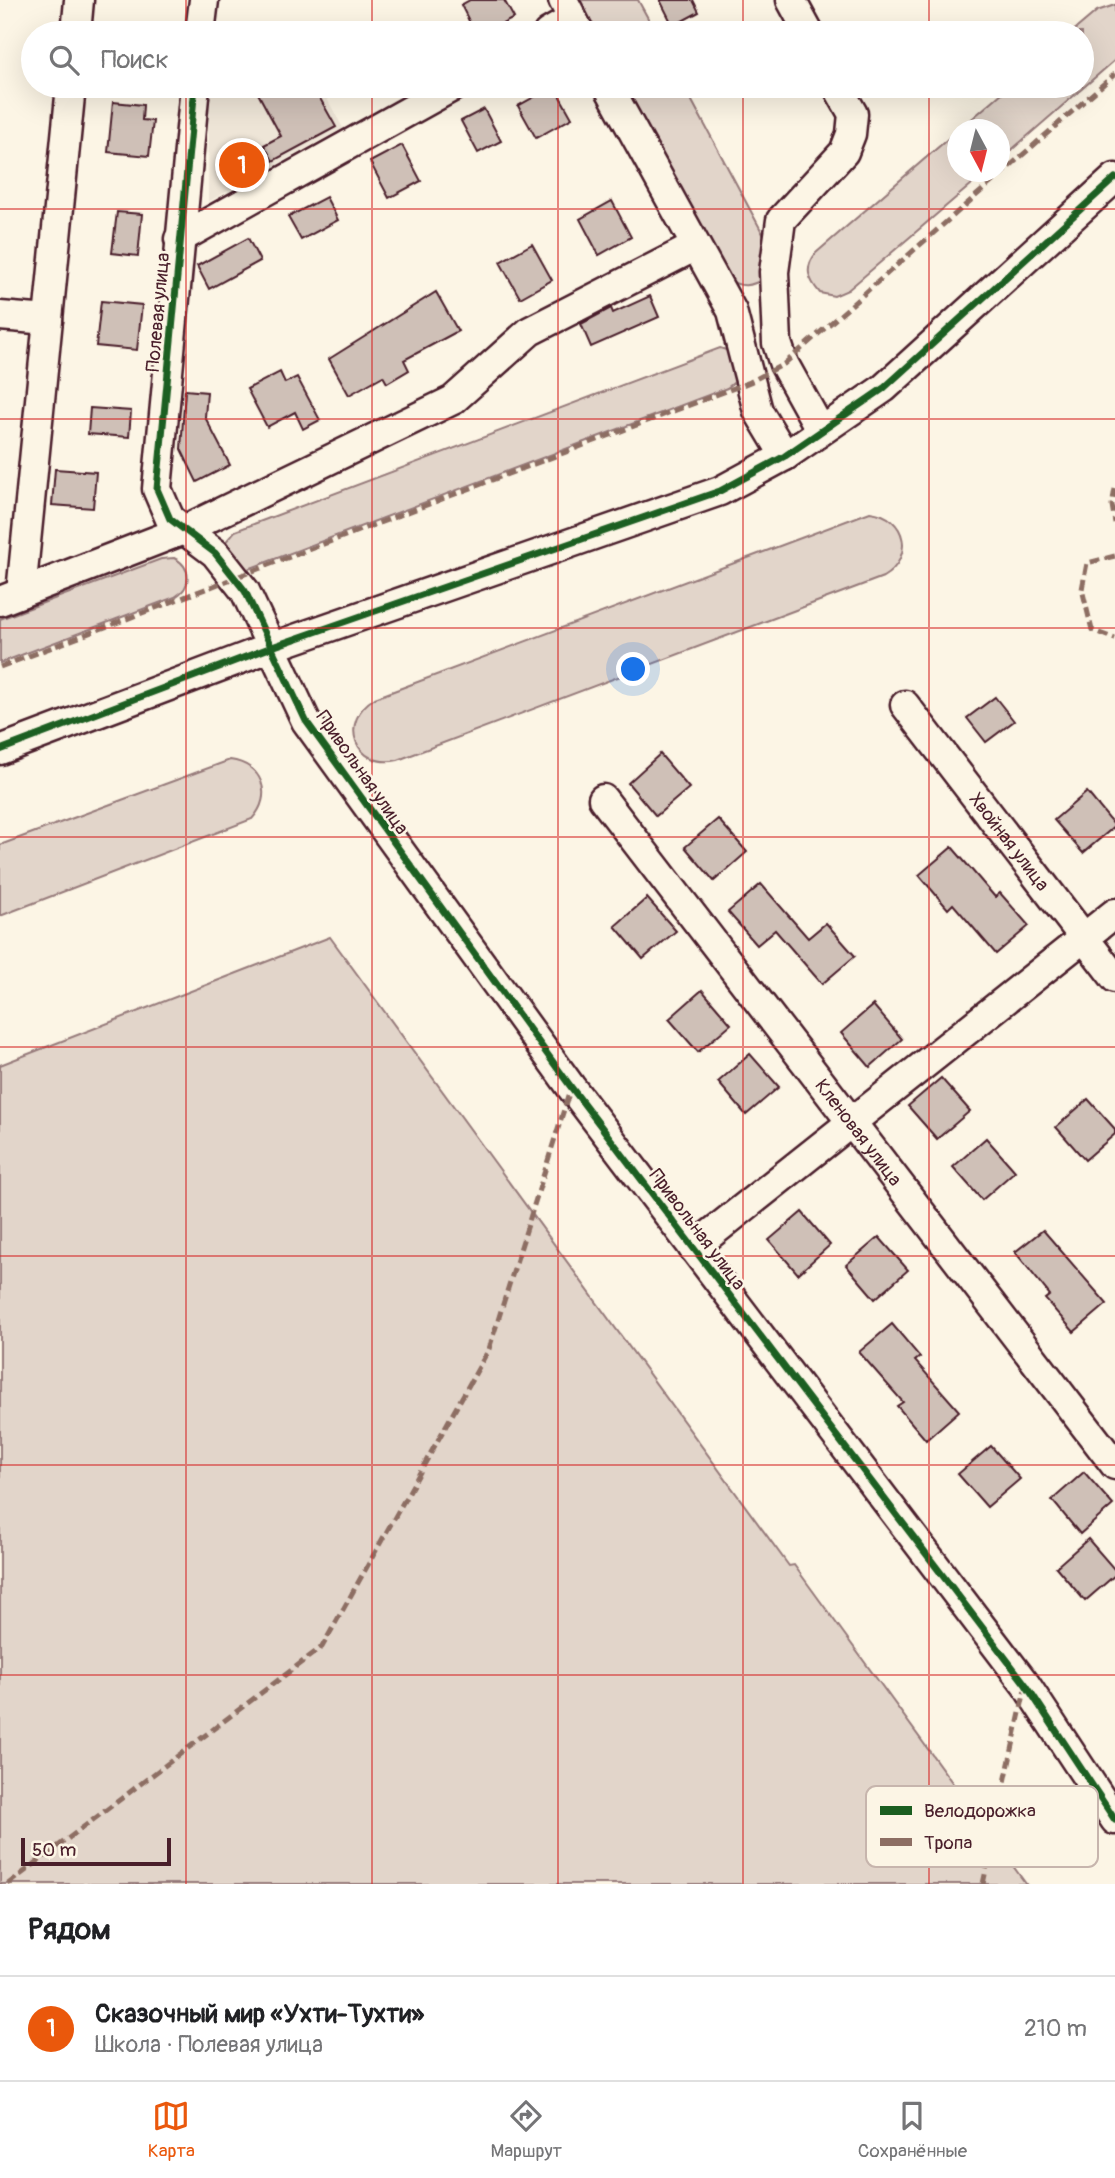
<!DOCTYPE html>
<html lang="ru">
<meta charset="utf-8">
<style>
body{margin:0;font-family:Pangolin,sans-serif;background:#f6f6f6;color:#202124}
.compass{position:absolute;left:947px;top:119px;width:63px;height:63px;border-radius:50%;background:#fff;box-shadow:0 7px 28px #0002;rotate:173deg}
.scale{position:absolute;left:21px;bottom:18px;width:150px;box-sizing:border-box;padding-left:7px;border:4px solid #4a1f2b;border-top:0;font-size:19px;line-height:24px;white-space:nowrap;color:#4a1f2b;-webkit-text-stroke:5px #fcf5e5;paint-order:stroke}
.you{position:absolute;left:634px;top:670px;width:24px;height:24px;margin:-18px;border:5px solid #fff;border-radius:50%;background:#1a73e8;box-shadow:0 0 0 10px #1a73e833}
.badge{display:grid;place-items:center;width:46px;height:46px;border-radius:50%;background:#ea580c;color:#fff;font-size:23px;font-weight:700}
.pin{position:absolute;translate:-50% -50%;border:4px solid #fff;box-shadow:0 2px 7px #0006}
.list{margin:0;padding:0;list-style:none}
h2{display:flex;justify-content:space-between;align-items:center;height:91px;margin:0;padding:0 28px;font-size:30px}
h2 small{font-size:23px;font-weight:400;color:#757577}
.list li{display:grid;grid-template-columns:46px 1fr auto;gap:21px;align-items:center;box-sizing:border-box;height:105px;padding:0 28px;border-top:2px solid #e0e0e0}
.list b{display:block;font-size:26px;white-space:nowrap}
.list p{margin:0;font-size:23px;white-space:nowrap;color:#757577}
.list em{font-size:23px;font-style:normal;color:#757577}
.icon{flex:none;width:38px;height:38px;fill:none;stroke:currentColor;stroke-width:2;stroke-linecap:round;stroke-linejoin:round}
.map{position:relative;flex:none;width:1115px;height:1884px;overflow:hidden}
.search{position:absolute;background:#fff;box-shadow:0 7px 28px #0002;left:21px;right:21px;top:21px;height:77px;display:flex;align-items:center;gap:18px;box-sizing:border-box;padding:0 24px;border-radius:38px;color:#757577;font-size:26px}
.sheet{height:196px;background:#fff}
nav{display:flex;justify-content:space-around;align-items:center;box-sizing:border-box;height:98px;border-top:2px solid #e0e0e0;background:#fff;font-size:19px;color:#757577}
nav a{display:grid;justify-items:center;gap:4px}
nav .on{color:#ea580c}
.map>svg:first-child{display:block}
.built{fill:#eee5d7}
.green{fill:#e2d5ca;stroke:#967a7a;stroke-width:2}
.building{fill:#cfc0b7;stroke:#4a1f2b;stroke-width:2}
.lines{fill:none;stroke-linecap:round;stroke-linejoin:round}
.minor-casing{stroke:#4a1f2b;stroke-width:33}
.minor{stroke:#fcf5e5;stroke-width:28}
.quiet{stroke:#8d6e63;stroke-width:5;stroke-dasharray:10 5;stroke-linecap:butt}
.cycleway-casing{stroke:#fcf5e5;stroke-width:11}
.cycleway{stroke:#1b5e20;stroke-width:7}
.grid{fill:none;stroke:#d62828;stroke-width:2;stroke-opacity:0.55}
.labels{text-anchor:middle;stroke-width:5;stroke-linejoin:round;paint-order:stroke}
.street-label{font-size:19px;fill:#4a1f2b;stroke:#fcf5e5}
.key{fill:#fcf5e5;stroke:#c7b5ad;stroke-width:2}
.key-label{font-size:19px;fill:#4a1f2b}
</style>
<div class="map">
<svg width="1115" height="1884" viewBox="0 0 1115 1884">
<rect width="100%" height="100%" fill="#fcf5e5"/>
<filter id="ink" filterUnits="userSpaceOnUse"><feTurbulence type="fractalNoise" baseFrequency=".0143" numOctaves="2"/><feDisplacementMap in="SourceGraphic" scale="14" xChannelSelector="R" yChannelSelector="G"/><feConvolveMatrix kernelMatrix="1 2 1 2 8 2 1 2 1" color-interpolation-filters="sRGB"/></filter>
<g filter="url(#ink)">
<path class="built" d="M209 86H320L343 128 208 202Z"/>
<g class="green">
<path d="M577 0H638L656 33H595Z"/>
<path d="M1115 5V60L1000 160V130L960 129 1010 86H1082V33H1071L1097 11Z"/>
<path d="M623 86H684L770 247 766 278C751 286 742 289 728 279Z"/>
<path d="M957 131 958 172H986L848 290 834 296 820 293C808 279 804 268 816 253Z"/>
<path d="M720 348 732 352 737 380 727 388 251 568 245 570 223 545 235 531Z"/>
<path d="M870 512C907 516 915 558 883 577L398 760C355 770 337 721 375 698Z"/>
<path d="M174 558C192 567 192 587 175 597L0 663V619L161 559Z"/>
<path d="M230 760C262 764 274 795 252 819L0 916V845Z"/>
<path d="M330 937 789 1566 794 1565 1026 1884H0V1065Z"/>
</g>
<g class="building">
<path d="M470 0H504L514 18 485 33H475L461 5Z"/>
<path d="M660 0H693L699 12 673 26Z"/>
<path d="M254 86H313L336 127 273 161 264 145 281 136Z"/>
<path d="M554 86 572 118 536 138 518 106Z"/>
<path d="M113 102 143 105 142 120 153 121 149 156 108 152Z"/>
<path d="M484 109 501 141 478 153 461 121Z"/>
<path d="M402 145 421 181 389 198 370 162Z"/>
<path d="M326 197 338 220 301 240 288 217Z"/>
<path d="M612 201 631 237 599 255 580 219Z"/>
<path d="M117 212 142 214 138 256 112 253Z"/>
<path d="M248 238 260 261 209 289 197 266Z"/>
<path d="M532 244 552 280 520 298 500 262Z"/>
<path d="M436 292 458 331 404 360 409 370 387 383 383 376 349 395 329 359Z"/>
<path d="M650 296 659 317 591 347 581 324 611 308 613 313Z"/>
<path d="M101 301 142 305 137 350 96 346Z"/>
<path d="M280 372 285 383 297 377 320 420 303 429 295 412 267 427 247 389Z"/>
<path d="M185 390 207 392 205 417 230 465 197 482 181 449Z"/>
<path d="M90 408 131 411 129 437 88 434Z"/>
<path d="M55 469 96 472 93 508 52 505Z"/>
<path d="M995 697 1014 721 986 742 967 718Z"/>
<path d="M660 754 689 788 656 816 628 783Z"/>
<path d="M1087 792 1115 826 1083 853 1054 820Z"/>
<path d="M718 819 747 852 714 881 685 847Z"/>
<path d="M952 847 995 897 1000 893 1029 926 996 954 953 904 948 909 919 875Z"/>
<path d="M761 884 808 938 826 923 855 956 822 984 775 930 757 945 728 912Z"/>
<path d="M647 898 676 931 643 959 615 926Z"/>
<path d="M702 990 731 1024 698 1052 669 1019Z"/>
<path d="M873 1005 902 1039 870 1067 841 1033Z"/>
<path d="M750 1054 779 1087 746 1115 718 1082Z"/>
<path d="M941 1078 970 1111 937 1139 908 1106Z"/>
<path d="M1088 1099 1115 1129V1134L1085 1160 1056 1127Z"/>
<path d="M986 1138 1015 1171 982 1200 953 1167Z"/>
<path d="M802 1212 830 1245 798 1274 769 1240Z"/>
<path d="M1043 1230 1107 1304 1074 1332 1045 1299 1050 1295 1015 1252Z"/>
<path d="M879 1237 908 1270 875 1299 846 1265Z"/>
<path d="M892 1324 920 1357 915 1361 959 1411 926 1440 897 1406 903 1402 859 1352Z"/>
<path d="M991 1446 1020 1479 987 1507 958 1474Z"/>
<path d="M1084 1472 1113 1505 1080 1534 1052 1500Z"/>
<path d="M1088 1539 1115 1570V1575L1085 1601 1056 1567Z"/>
</g>
<g class="lines">
<defs>
<g id="minor">
<path d="M563 0 580 33"/>
<path d="M791 0 809 33"/>
<path d="M76 33 79 0"/>
<path d="M200 33 204 0"/>
<path d="M548 33 572 19"/>
<path d="M195 86 157 489 170 519 215 553 245 591 306 721 571 1087 1026 1685 1115 1820"/>
<path d="M608 86 732 311 758 411 785 456"/>
<path d="M179 239 454 86"/>
<path d="M0 316 48 320"/>
<path d="M820 429 784 364 777 343 774 272 781 220 844 152 851 134 853 114 837 86"/>
<path d="M21 593 71 86"/>
<path d="M0 601 186 529 453 400 530 331 694 247"/>
<path id="s1" d="M905 705 1115 978"/>
<path d="M0 750 272 647 720 491 785 456 884 388 1115 178"/>
<path id="s2" d="M603 799 1115 1465"/>
<path d="M693 1248 1115 913"/>
</g>
</defs>
<use href="#minor" class="minor-casing"/>
<use href="#minor" class="minor"/>
<g class="quiet">
<path d="M1115 489 1112 505 1115 523"/>
<path d="M1115 556 1087 563 1082 589 1092 630 1115 639"/>
<path d="M0 667 750 382 784 364 1115 74"/>
<path d="M8 1884 322 1647 489 1349 571 1087"/>
<path d="M983 1884 1026 1685"/>
</g>
<defs>
<g id="cycleway">
<path d="M195 86 157 489 170 519 215 553 245 591 306 721 571 1087 1026 1685 1115 1820"/>
<path d="M0 750 272 647 720 491 785 456 884 388 1115 178"/>
</g>
</defs>
<use href="#cycleway" class="cycleway-casing"/>
<use href="#cycleway" class="cycleway"/>
</g>
</g>
<path class="grid" d="M186 0V33M372 0V33M558 0V33M743 0V33M929 0V33M186 86V1884M372 86V1884M558 86V1884M743 86V1884M929 86V1884M0 209H1115M0 419H1115M0 628H1115M0 837H1115M0 1047H1115M0 1256H1115M0 1465H1115M0 1675H1115"/>
<g class="labels">
<g class="street-label">
<text transform="translate(157 312) rotate(-85)" y="7">Полевая улица</text>
<text transform="translate(363 772) rotate(55)" y="7">Привольная улица</text>
<text dy="7" stroke="none"><textPath href="#s1" startOffset="172">Хвойная улица</textPath></text>
<text dy="7" stroke="none"><textPath href="#s2" startOffset="420">Кленовая улица</textPath></text>
<text transform="translate(698 1229) rotate(53)" y="7">Привольная улица</text>
</g>
</g>
<rect x="866" y="1786" width="232" height="81" rx="10" class="key"/>
<rect x="880" y="1806" width="32" height="9" fill="#1b5e20"/>
<rect x="880" y="1838" width="32" height="8" fill="#8d6e63"/>
<g class="key-label">
<text x="924" y="1817">Велодорожка</text>
<text x="924" y="1849">Тропа</text>
</g>
</svg>
<svg class="compass" viewBox="-18 -18 36 36"><path d="M0-13l5 13h-10z" fill="#e53935"/><path d="M0 13l5-13h-10z" fill="#757577"/></svg>
<div class="scale">50 m</div>
<div class="you"></div>
<div class="pin badge" style="left:242px;top:165px">1</div>
<div class="search"><svg class="icon" aria-label="search" viewBox="0 0 24 24"><circle cx="10" cy="10" r="6"/><path d="M15 15l6 6"/></svg>Поиск</div>
</div>
<section class="sheet">
<h2>Рядом<small></small></h2>
<ul class="list">
<li><span class="badge">1</span><div><b>Сказочный мир «Ухти-Тухти»</b><p>Школа · Полевая улица</p></div><em>210 m</em></li>
</ul>
</section>
<nav>
<a class="on"><svg class="icon" aria-label="map" viewBox="0 0 24 24"><path d="M3 6l6-2 6 2 6-2v14l-6 2-6-2-6 2zM9 4v14M15 6v14"/></svg>Карта</a>
<a><svg class="icon" aria-label="directions" viewBox="0 0 24 24"><path d="M12 3l9 9-9 9-9-9zM9 14v-3h6M13 9l2 2-2 2"/></svg>Маршрут</a>
<a><svg class="icon" aria-label="saved" viewBox="0 0 24 24"><path d="M7 4h10v16l-5-4-5 4z"/></svg>Сохранённые</a>
</nav>
